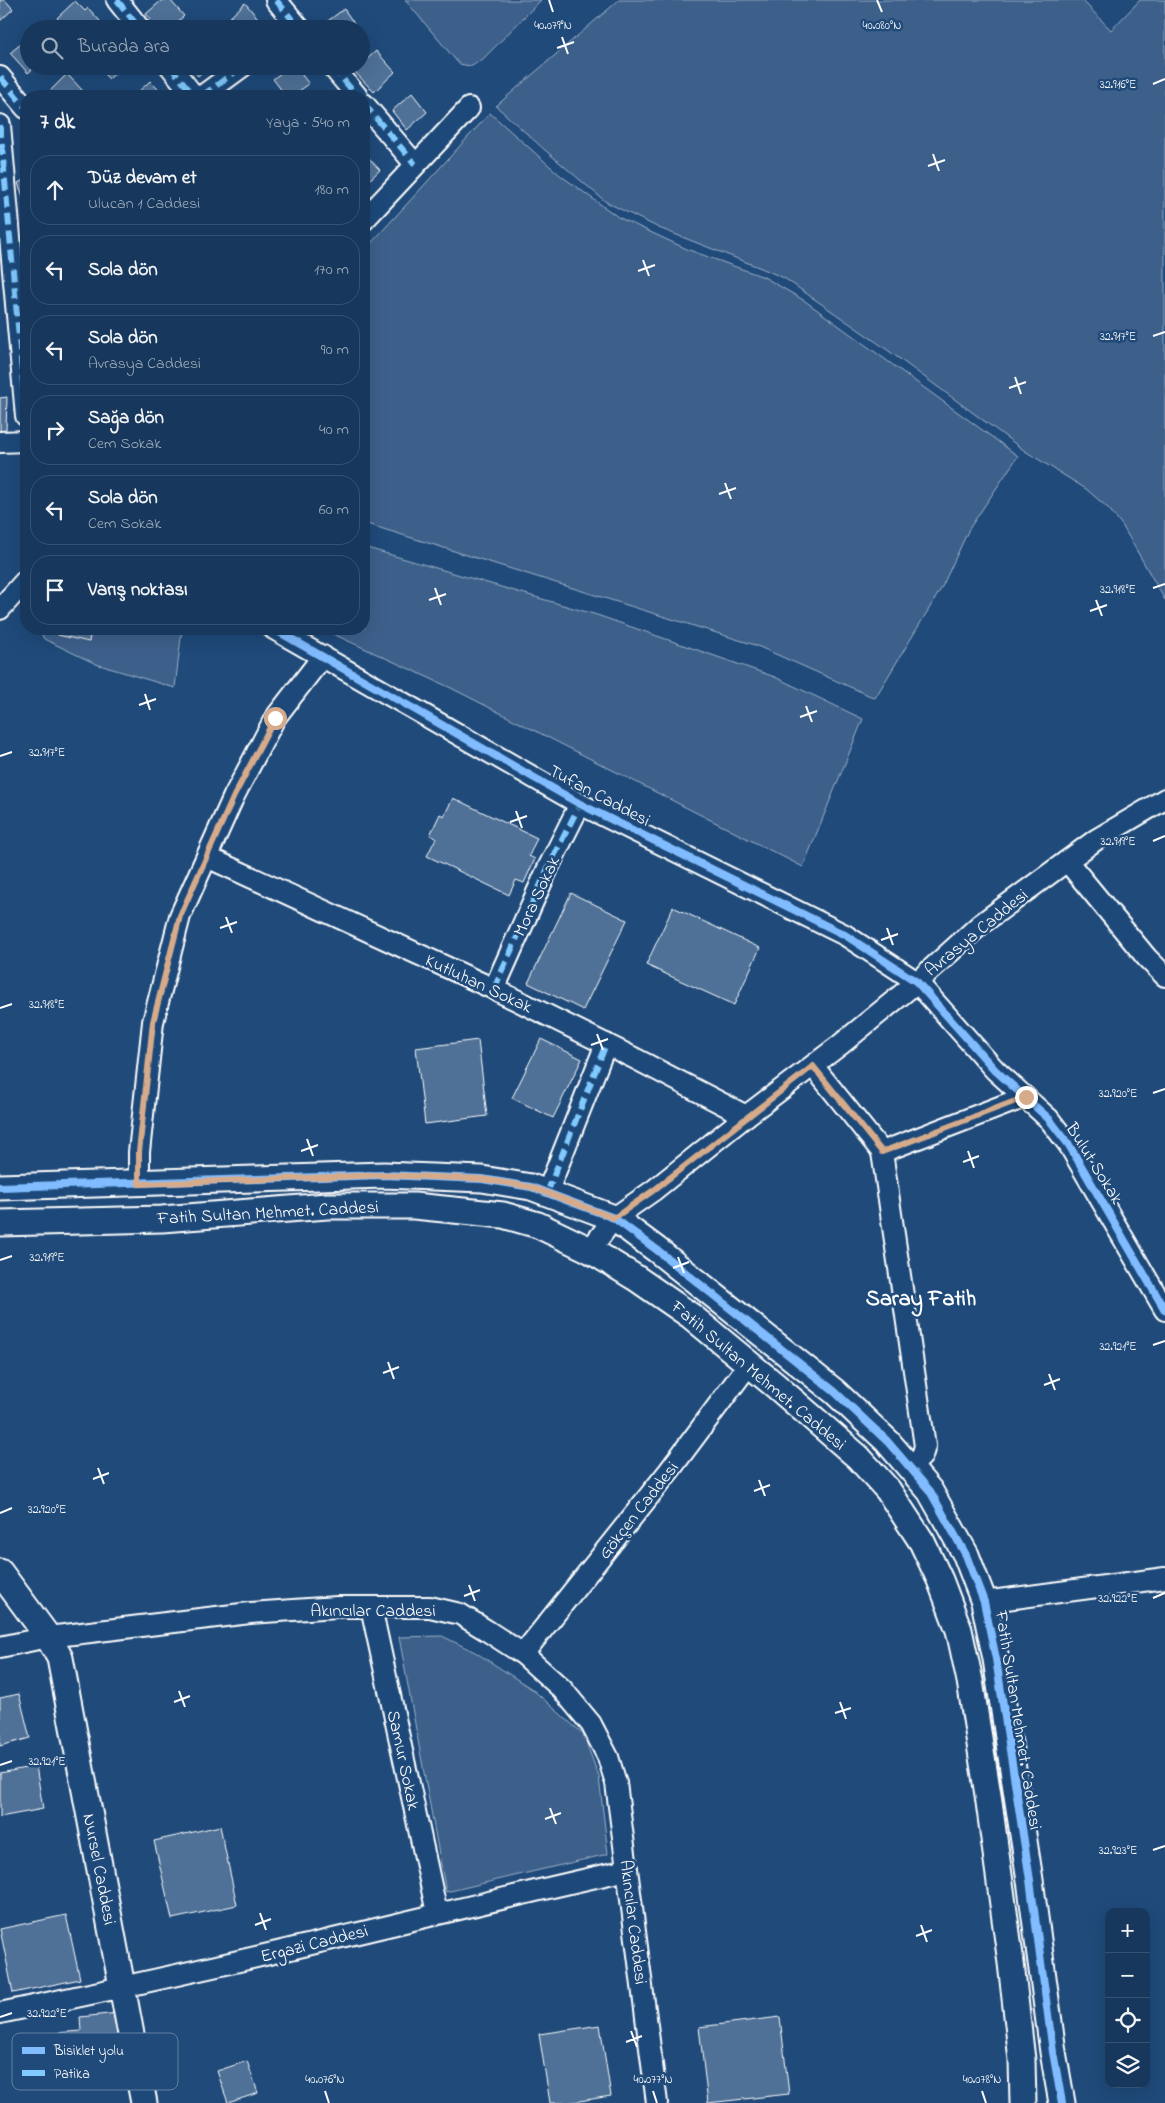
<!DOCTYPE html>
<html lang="tr">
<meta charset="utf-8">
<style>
body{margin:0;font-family:"Indie Flower",sans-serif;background:#244365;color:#f1f3f6}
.controls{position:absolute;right:15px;bottom:15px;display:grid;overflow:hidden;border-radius:10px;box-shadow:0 5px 20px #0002}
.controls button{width:45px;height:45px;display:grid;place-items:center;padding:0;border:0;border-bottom:1px solid #365272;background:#17385c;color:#f1f3f6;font:25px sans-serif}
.stop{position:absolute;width:15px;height:15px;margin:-11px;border:4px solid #d6ab8b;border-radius:50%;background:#fff}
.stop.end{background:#d6ab8b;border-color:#fff;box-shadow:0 1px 5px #0008}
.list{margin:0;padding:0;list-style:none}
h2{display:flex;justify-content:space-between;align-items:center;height:65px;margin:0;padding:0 20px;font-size:21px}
h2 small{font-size:16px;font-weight:400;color:#9eacbb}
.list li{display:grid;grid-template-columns:32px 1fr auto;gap:15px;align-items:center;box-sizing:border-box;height:70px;margin:0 10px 10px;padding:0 10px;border:1px solid #365272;border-radius:20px}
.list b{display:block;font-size:19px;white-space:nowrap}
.list p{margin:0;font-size:16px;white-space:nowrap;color:#9eacbb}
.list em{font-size:16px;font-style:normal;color:#9eacbb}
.icon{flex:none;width:28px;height:28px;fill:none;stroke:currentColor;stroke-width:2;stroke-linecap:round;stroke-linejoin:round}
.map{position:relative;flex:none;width:1165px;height:2103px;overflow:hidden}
.search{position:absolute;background:#17385c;box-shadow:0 5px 20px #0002;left:20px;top:20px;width:350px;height:55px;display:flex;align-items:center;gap:12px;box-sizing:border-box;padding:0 18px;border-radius:28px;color:#9eacbb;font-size:19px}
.panel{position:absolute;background:#17385c;box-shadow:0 5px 20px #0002;left:20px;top:90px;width:350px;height:545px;border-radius:20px}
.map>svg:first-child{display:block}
.green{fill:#3c618b;stroke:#9eb0c5}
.building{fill:#507197;stroke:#fff}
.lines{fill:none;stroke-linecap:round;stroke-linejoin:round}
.minor-casing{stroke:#fff;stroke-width:24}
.tertiary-casing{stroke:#fff;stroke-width:29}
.minor{stroke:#1f4a7a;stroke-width:20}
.tertiary{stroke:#1f4a7a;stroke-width:25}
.quiet{stroke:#80caff;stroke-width:6;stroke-dasharray:12 6;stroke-linecap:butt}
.cycleway-casing{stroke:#1f4a7a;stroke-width:11}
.cycleway{stroke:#80bcff;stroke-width:8}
.route{stroke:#d6ab8b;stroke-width:6}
.ticks{fill:none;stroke:#fff;stroke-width:2}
.labels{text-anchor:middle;stroke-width:5;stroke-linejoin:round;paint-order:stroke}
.street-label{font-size:18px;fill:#fff;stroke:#1f4a7a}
.district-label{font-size:22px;font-weight:bold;fill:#fff;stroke:#1f4a7a}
.key{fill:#1f4a7a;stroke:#6280a2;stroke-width:1}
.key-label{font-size:14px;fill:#fff}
.ticks-label{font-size:12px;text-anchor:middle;fill:#fff;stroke:#1f4a7a;stroke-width:5;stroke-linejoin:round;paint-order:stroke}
</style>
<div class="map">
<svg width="1165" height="2103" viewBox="0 0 1165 2103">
<rect width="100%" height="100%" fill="#1f4a7a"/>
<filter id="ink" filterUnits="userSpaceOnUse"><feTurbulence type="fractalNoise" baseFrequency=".02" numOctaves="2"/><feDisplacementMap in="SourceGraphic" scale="10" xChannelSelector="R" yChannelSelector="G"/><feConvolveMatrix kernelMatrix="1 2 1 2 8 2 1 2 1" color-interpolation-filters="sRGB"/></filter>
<g filter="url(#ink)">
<g class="green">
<path d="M405 0H541L483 59 470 66 459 64Z"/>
<path d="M619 0H1082L1111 30 1140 0H1165V600L1122 525 1108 508 1086 489 1025 451 882 346 784 278 761 268 659 228 606 202 546 151 496 106Z"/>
<path d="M490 113 560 175 618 217 689 250 764 277 805 301 1018 456 969 529 941 589 875 698 755 645 364 523V251Z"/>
<path d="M364 547 597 615 775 677 863 719 803 867 451 688 322 629H364Z"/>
<path d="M39 629H182L175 688 96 664 44 639Z"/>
<path d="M442 1636 475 1652 532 1689 583 1734 599 1777 608 1854 446 1892 399 1637Z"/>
</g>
<g class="building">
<path d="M0 0H5L13 9 0 21Z"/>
<path d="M162 0H170L184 16 169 29H159L146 14Z"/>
<path d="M75 1 85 11 88 8 100 21 92 29H83L80 26 76 29H67L57 18Z"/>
<path d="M245 3 263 24 258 29H229L224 23Z"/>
<path d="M344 9 358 29H322L321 26Z"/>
<path d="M29 37V66H36L28 73 10 53Z"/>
<path d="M376 51 395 72 374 92 354 71Z"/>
<path d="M96 66H123L109 79Z"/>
<path d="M189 66H209L198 76Z"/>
<path d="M290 66H295L309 84 292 96H286L273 79Z"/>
<path d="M67 74 84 92 79 96H49L47 94Z"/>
<path d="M150 81 165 96H134Z"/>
<path d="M412 93 427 112 407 130 392 111Z"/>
<path d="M364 153 380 170 364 185Z"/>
<path d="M24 180 26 183V204L18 183Z"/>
<path d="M7 397 6 431H0V398Z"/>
<path d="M59 629H91L89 642 58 635Z"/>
<path d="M453 798 537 838 529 856 535 859 524 883 516 880 509 895 427 856 436 838 430 835 440 814 444 816Z"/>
<path d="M571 893 627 920 583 1010 528 983Z"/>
<path d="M673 907 760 948 734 1005 646 965Z"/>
<path d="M541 1039 582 1059 553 1118 512 1098Z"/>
<path d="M478 1040 487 1116 425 1124 416 1048Z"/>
<path d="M19 1694 30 1738 0 1746V1698Z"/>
<path d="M36 1766 43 1809 0 1817V1773Z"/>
<path d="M220 1826 237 1905 172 1919 154 1841Z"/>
<path d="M66 1915 80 1979 13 1993 0 1929Z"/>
<path d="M118 2013 122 2055 96 2057 98 2085 72 2088 70 2059 58 2060 56 2033 81 2031 80 2017Z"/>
<path d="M780 2017 789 2094 708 2103 699 2027Z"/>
<path d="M600 2025 611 2096 567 2103H550L539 2034Z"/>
<path d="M247 2061 258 2093 228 2103 217 2071Z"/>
</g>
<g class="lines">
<defs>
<g id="minor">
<path d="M117 0 140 29"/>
<path d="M276 0 300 29"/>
<path d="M170 66 194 96"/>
<path d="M332 66 357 96"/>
<path d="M0 77 26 108"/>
<path d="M202 96 243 66"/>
<path d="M364 104 415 164"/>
<path d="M0 125 26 416"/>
<path d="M364 220 469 108"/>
<path d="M0 442 26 441"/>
<path d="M0 609 26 580"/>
<path d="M274 629 580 804 845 935 917 982 995 1070 1049 1119 1069 1145 1165 1310"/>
<path d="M207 857 494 989 634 1058 746 1116"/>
<path d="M1067 861 1147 958 1165 976"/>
<path d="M494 989 548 868 580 804"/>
<path d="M813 1066 882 1152 1025 1097"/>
<path d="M882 1152 925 1446 922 1456 910 1468"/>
<path d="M139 1184V1152L153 1022 180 916 234 796 275 718 323 656"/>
<path d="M547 1193 606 1044"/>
<path d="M590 1250 614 1218 654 1190 746 1116 840 1045 917 982 981 924 1097 839 1165 799"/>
<path d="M984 1602 1165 1578"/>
<path d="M371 1607 437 1913"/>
<path d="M0 1647 48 1637 250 1613 337 1607H430L460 1614 486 1630 523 1654 562 1689 591 1724 608 1757 616 1783 657 2103"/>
<path d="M523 1654 669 1471 749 1364"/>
<path d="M0 2013C101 1992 202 1970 303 1946 411 1921 519 1894 627 1870"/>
</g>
<g id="tertiary">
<path d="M0 1187 384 1175 482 1179 531 1187 614 1218 657 1250 835 1392 887 1441 930 1491 966 1555 984 1602 996 1659 1030 1880 1053 2052 1062 2103"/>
<path d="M0 1223 162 1219 327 1206H414L503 1215 538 1225 590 1250 636 1278 691 1316 776 1386 858 1457 888 1490 922 1542 940 1580 959 1630 970 1681 988 1795 1011 1963 1022 2060 1023 2103"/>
<path d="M0 1572 48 1637 60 1658 144 2103"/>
</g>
</defs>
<use href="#minor" class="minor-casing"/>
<use href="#tertiary" class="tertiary-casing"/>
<use href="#minor" class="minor"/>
<use href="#tertiary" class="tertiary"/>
<g class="quiet">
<path d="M117 0 140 29"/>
<path d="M276 0 300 29"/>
<path d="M170 66 194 96"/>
<path d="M332 66 357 96"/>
<path d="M0 77 26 108"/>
<path d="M202 96 243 66"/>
<path d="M364 104 415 164"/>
<path d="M0 125 26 416"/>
<path d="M494 989 548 868 580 804"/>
<path d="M547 1193 606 1044"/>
</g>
<defs>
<g id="cycleway">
<path d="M274 629 580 804 845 935 917 982 995 1070 1049 1119 1069 1145 1165 1310"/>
<path d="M0 1187 384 1175 482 1179 531 1187 614 1218 657 1250 835 1392 887 1441 930 1491 966 1555 984 1602 996 1659 1030 1880 1053 2052 1062 2103"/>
</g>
</defs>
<use href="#cycleway" class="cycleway-casing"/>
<use href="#cycleway" class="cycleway"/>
</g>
</g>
<g class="lines" filter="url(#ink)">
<path class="route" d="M275 718 234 796 180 916 153 1022 139 1152V1184L384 1175 482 1179 531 1187 614 1218 654 1190 813 1066 882 1152 1026 1097"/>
</g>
<path class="ticks" d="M549 0 553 12M877 0 882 12M562 37 568 54M557 48 574 42M1153 84 1165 79M933 154 939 171M928 166 945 160M643 260 649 276M638 271 655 265M1153 336 1165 332M1015 377 1021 394M1009 388 1026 382M725 483 731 499M719 494 736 488M435 588 441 605M1153 588 1165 584M429 600 446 594M1096 600 1102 616M1090 611 1107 605M145 694 150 710M139 705 156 699M806 706 812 722M800 717 817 711M0 756 12 752M516 811 522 828M510 822 527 816M1153 841 1165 836M226 917 232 933M220 928 237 922M887 928 893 945M881 940 898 934M0 1008 12 1004M597 1034 603 1050M591 1045 608 1039M1153 1093 1165 1089M307 1139 313 1156M301 1151 318 1145M968 1151 974 1168M963 1162 979 1156M678 1257 684 1273M0 1260 12 1256M673 1268 689 1262M1153 1345 1165 1341M388 1362 394 1379M383 1373 399 1367M1049 1374 1055 1390M1044 1385 1060 1379M98 1468 104 1484M93 1479 109 1473M759 1480 765 1496M754 1491 770 1485M0 1513 12 1508M469 1585 475 1601M464 1596 480 1590M1153 1598 1165 1593M179 1691 185 1707M174 1702 190 1696M840 1702 846 1719M835 1713 851 1708M0 1765 12 1761M550 1808 556 1824M545 1819 561 1813M1153 1850 1165 1846M260 1913 266 1930M255 1925 271 1919M921 1925 927 1942M916 1936 932 1930M0 2017 12 2013M631 2031 637 2047M626 2042 642 2036M325 2091 329 2103M653 2091 657 2103M982 2091 986 2103"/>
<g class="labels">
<g class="street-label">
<text transform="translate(600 795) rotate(28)" y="6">Tufan Caddesi</text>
<text transform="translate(536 896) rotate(-65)" y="6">Mora Sokak</text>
<text transform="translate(976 932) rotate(-39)" y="6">Avrasya Caddesi</text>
<text transform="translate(479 983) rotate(25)" y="6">Kutluhan Sokak</text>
<text transform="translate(1095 1163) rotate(58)" y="6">Bulut Sokak</text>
<text transform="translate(268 1212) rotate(-3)" y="6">Fatih Sultan Mehmet. Caddesi</text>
<text transform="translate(759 1375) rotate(40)" y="6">Fatih Sultan Mehmet. Caddesi</text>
<text transform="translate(638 1510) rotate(-52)" y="6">Gökçen Caddesi</text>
<text x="373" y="1616">Akıncılar Caddesi</text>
<text transform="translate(1019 1720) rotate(81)" y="6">Fatih Sultan Mehmet. Caddesi</text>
<text transform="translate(404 1760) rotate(78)" y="6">Samur Sokak</text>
<text transform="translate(100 1869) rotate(79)" y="6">Nursel Caddesi</text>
<text transform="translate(634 1922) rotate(83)" y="6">Akıncılar Caddesi</text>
<text transform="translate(314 1943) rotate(-14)" y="6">Ergazi Caddesi</text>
</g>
<g class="district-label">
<text x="921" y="1305">Saray Fatih</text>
</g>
</g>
<rect x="12" y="2033" width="166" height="57" rx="8" class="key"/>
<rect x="22" y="2047" width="23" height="7" fill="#80bcff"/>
<rect x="22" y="2070" width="23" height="6" fill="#80caff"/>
<g class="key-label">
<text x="54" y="2055">Bisiklet yolu</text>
<text x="54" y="2078">Patika</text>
</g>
<g class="ticks-label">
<text x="553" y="29">40.079°N</text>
<text x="882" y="29">40.080°N</text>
<text x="1118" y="88">32.916°E</text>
<text x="1118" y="340">32.917°E</text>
<text x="1118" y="593">32.918°E</text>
<text x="47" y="756">32.917°E</text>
<text x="1118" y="845">32.919°E</text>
<text x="47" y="1008">32.918°E</text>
<text x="1118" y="1097">32.920°E</text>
<text x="47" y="1261">32.919°E</text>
<text x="1118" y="1350">32.921°E</text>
<text x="47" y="1513">32.920°E</text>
<text x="1118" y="1602">32.922°E</text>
<text x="47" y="1765">32.921°E</text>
<text x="1118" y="1854">32.923°E</text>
<text x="47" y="2017">32.922°E</text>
<text x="325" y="2083">40.076°N</text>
<text x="653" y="2083">40.077°N</text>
<text x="982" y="2083">40.078°N</text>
</g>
</svg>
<div class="controls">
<button>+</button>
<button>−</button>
<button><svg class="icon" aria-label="locate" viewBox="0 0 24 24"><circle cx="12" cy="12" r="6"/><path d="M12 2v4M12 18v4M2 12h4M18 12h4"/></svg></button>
<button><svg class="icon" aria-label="layers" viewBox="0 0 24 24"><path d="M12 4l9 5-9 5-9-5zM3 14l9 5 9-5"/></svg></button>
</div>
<div class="stop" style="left:275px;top:718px"></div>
<div class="stop end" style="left:1026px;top:1097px"></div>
<div class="search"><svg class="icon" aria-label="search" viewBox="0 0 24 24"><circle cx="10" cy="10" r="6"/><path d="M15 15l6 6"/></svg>Burada ara</div>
<section class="panel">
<h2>7 dk<small>Yaya · 540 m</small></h2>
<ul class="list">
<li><svg class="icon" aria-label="ahead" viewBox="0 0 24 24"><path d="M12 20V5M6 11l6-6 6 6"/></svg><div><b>Düz devam et</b><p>Ulucan 1 Caddesi</p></div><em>180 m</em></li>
<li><svg class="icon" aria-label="left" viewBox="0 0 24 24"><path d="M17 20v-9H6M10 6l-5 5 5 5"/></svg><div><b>Sola dön</b></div><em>170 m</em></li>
<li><svg class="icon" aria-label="left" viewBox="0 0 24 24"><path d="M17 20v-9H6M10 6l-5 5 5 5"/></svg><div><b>Sola dön</b><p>Avrasya Caddesi</p></div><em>90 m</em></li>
<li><svg class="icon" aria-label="right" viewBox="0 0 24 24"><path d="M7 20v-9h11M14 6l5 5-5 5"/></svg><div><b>Sağa dön</b><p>Cem Sokak</p></div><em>40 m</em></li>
<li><svg class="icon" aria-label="left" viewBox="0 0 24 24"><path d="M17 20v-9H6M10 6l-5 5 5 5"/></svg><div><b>Sola dön</b><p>Cem Sokak</p></div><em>60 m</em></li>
<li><svg class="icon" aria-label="arrive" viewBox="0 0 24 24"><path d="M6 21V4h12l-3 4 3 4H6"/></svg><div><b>Varış noktası</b></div></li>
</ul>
</section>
</div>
